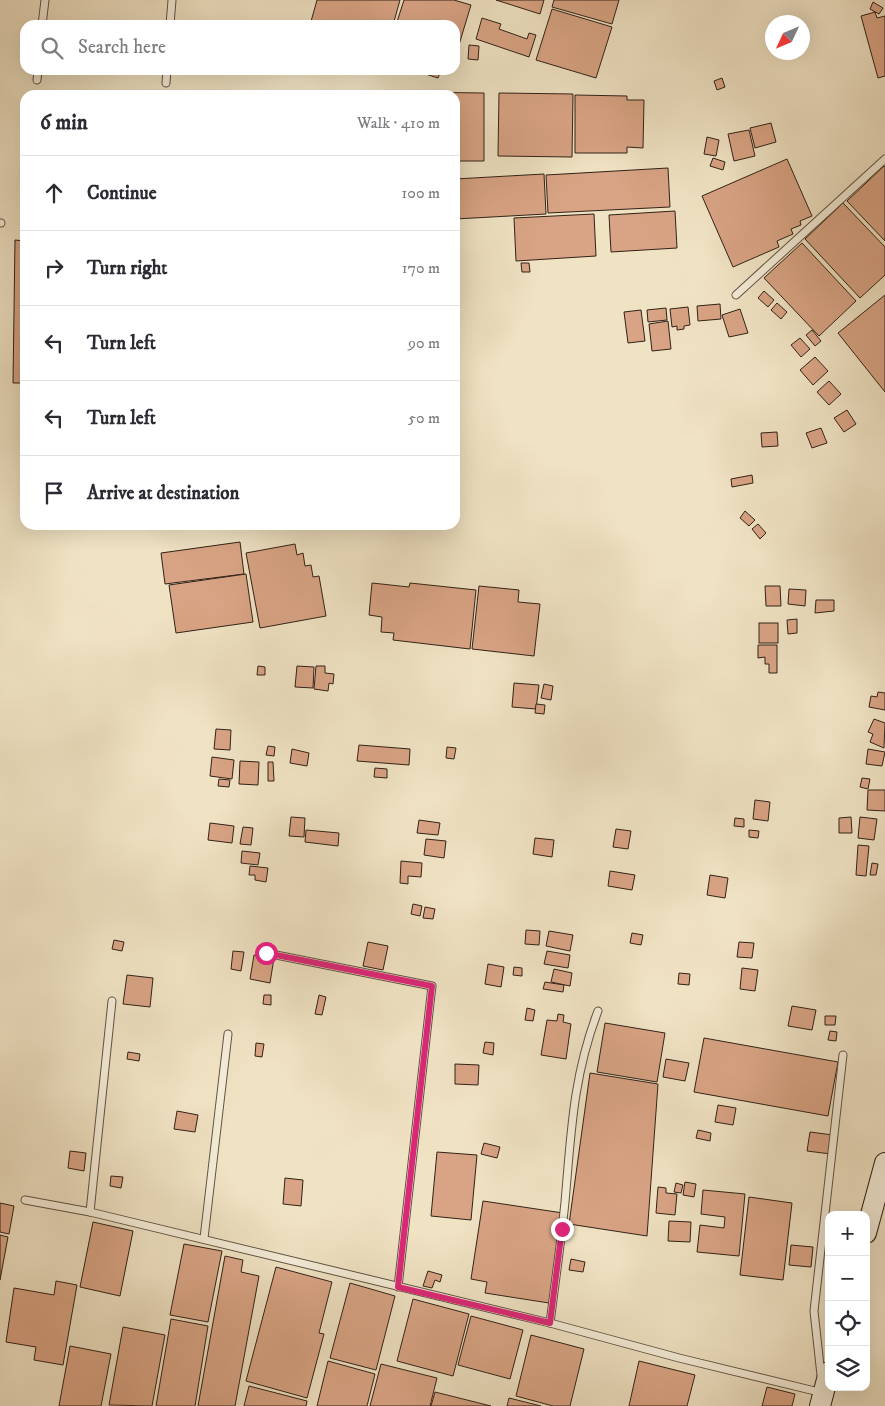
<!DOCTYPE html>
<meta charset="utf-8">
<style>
body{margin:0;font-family:"IM FELL DW Pica",serif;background:#f7f7f7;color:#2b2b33}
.controls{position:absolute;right:15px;bottom:15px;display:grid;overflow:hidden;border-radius:10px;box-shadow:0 5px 20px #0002}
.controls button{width:45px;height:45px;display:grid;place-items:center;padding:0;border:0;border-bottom:1px solid #e1e1e2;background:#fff;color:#2b2b33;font:25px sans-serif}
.compass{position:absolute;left:765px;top:15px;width:45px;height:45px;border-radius:50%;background:#fff;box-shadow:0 5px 20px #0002;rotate:226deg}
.stop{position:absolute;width:15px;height:15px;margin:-11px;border:4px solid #db2777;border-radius:50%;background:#fff}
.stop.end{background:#db2777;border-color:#fff;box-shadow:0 1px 5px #0008}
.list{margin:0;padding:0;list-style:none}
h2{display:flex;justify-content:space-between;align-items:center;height:65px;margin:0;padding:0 20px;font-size:21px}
h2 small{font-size:16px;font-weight:400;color:#7c7c81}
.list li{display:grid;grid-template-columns:32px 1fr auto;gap:15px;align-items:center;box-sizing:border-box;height:75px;padding:0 20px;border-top:1px solid #e1e1e2}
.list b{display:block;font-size:19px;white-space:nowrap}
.list em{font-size:16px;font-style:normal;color:#7c7c81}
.icon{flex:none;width:28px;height:28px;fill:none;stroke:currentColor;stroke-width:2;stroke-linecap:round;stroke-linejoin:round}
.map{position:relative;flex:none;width:885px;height:1406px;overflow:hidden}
.search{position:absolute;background:#fff;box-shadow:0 5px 20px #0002;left:20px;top:20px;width:440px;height:55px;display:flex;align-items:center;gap:12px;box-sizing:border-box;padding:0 18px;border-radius:15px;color:#7c7c81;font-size:19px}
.panel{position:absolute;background:#fff;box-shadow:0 5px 20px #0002;left:20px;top:90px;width:440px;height:440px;border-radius:15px}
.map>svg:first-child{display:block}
.building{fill:#d9a485;stroke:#302117}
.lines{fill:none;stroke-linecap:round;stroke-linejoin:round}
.service-casing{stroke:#605242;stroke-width:9}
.secondary-casing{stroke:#302117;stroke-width:22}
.service{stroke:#f5edd9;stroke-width:7}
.secondary{stroke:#f5edd9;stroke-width:20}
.route{stroke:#db2777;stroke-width:6}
</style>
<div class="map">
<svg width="885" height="1406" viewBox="0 0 885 1406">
<rect width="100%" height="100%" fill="#f0e3c4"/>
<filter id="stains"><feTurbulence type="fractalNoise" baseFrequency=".004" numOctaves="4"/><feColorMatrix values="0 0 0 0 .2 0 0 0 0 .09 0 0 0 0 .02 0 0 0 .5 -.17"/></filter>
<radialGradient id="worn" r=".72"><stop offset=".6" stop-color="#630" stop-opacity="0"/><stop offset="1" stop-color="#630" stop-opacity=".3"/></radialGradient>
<g class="building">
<path d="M317 0H400L393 25H310Z"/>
<path d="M404 0H454L471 5 455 58V25H396Z"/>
<path d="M496 0H544L540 14Z"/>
<path d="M554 0H619L612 24 552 7Z"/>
<path d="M873 2 883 8 879 14 870 9Z"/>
<path d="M552 9 612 27 596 78 536 60Z"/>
<path d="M875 12 877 18 885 16V76L878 78 861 16Z"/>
<path d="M482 18 501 24 499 29 527 39 529 33 536 35 529 57 476 39Z"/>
<path d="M469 45 479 46 478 60 468 59Z"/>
<path d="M413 70H441L438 78Z"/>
<path d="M722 78 725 87 717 90 714 81Z"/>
<path d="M404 92 484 93V161H455V95H404Z"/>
<path d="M499 93 573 94 572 157 498 156Z"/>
<rect x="194" y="94" width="104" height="1"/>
<rect x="314" y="94" width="79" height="1"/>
<path d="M575 95 627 96V100H644L643 148 627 147V153H575Z"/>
<path d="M771 123 776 142 755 148 750 128Z"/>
<path d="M749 130 755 156 734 161 728 134Z"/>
<path d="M707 137 719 140 716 156 704 154Z"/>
<path d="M713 158 725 162 723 170 710 166Z"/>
<path d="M787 159 812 216 800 221 801 225 791 229 793 234 777 241 779 247 733 267 702 196Z"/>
<path d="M884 166 885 167V241L847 201Z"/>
<path d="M668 168 670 207 548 213 546 175Z"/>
<path d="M544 174 546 214 455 219V179Z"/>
<path d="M843 203 885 247V275L860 298 805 239Z"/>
<path d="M675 211 677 248 611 252 609 215Z"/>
<path d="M594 214 596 256 516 261 514 218Z"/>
<path d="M15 240 25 241V383H13Z"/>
<path d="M802 243 856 301 819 336 764 278Z"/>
<path d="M521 263H529L530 272H522Z"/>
<path d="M764 291 774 300 768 307 758 298Z"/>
<path d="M885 295V392L838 333Z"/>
<path d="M777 303 787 312 781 319 771 310Z"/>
<path d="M720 304 721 319 698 321 697 306Z"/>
<path d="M688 307 690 325 684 326V329L677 330V326L672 327 670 309Z"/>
<path d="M666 308 667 320 648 322 647 310Z"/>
<path d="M740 309 748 333 729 337 722 315Z"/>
<path d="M641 310 645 341 628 343 624 312Z"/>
<path d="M668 321 671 349 652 351 649 324Z"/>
<path d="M812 330 821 341 815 346 806 335Z"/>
<path d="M800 338 810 349 801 357 791 345Z"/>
<path d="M815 357 828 371 813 385 800 370Z"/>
<path d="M829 381 841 394 829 405 817 392Z"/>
<path d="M847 410 856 424 844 432 834 418Z"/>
<path d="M821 428 827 443 812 448 806 433Z"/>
<path d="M777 432 778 446 762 447 761 433Z"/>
<path d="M752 475 753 483 732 487 731 479Z"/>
<path d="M745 511 755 520 749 526 740 518Z"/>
<path d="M758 524 766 533 760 539 752 529Z"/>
<path d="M240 542 244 574 165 584 161 553Z"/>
<path d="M295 544 297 555 303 553 305 566 311 565 313 577 319 576 326 616 260 628 246 553Z"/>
<path d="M246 574 253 622 176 633 169 585Z"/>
<path d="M372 583 409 587 410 583 476 590 470 649 393 640 394 633 381 632 382 617 369 615Z"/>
<path d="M479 586 519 590 518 602 540 604 534 656 472 649Z"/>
<path d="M765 586H780L781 606H766Z"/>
<path d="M789 589 806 590 805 606 788 604Z"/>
<path d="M816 600H834V611L815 613Z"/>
<path d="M797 619V633L788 634 787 620Z"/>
<rect x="759" y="623" width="19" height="20"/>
<path d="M758 645H777V673H769V664H765V657L758 658Z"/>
<path d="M258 666 265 667V675H257Z"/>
<path d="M297 666 314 667 313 688 295 687Z"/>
<path d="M316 666H325V673L334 674 333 684 329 683 328 691 314 689Z"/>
<path d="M514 683 539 685 536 709 512 707Z"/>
<path d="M544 684 553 686 551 700 541 698Z"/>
<path d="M878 692 885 693V710L869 707 871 696 877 697Z"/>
<path d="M536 704 545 705 544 714 535 713Z"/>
<path d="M874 719 885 723 884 748 870 742 873 734 868 732Z"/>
<path d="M216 729 231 730 230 750 214 749Z"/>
<path d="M359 745 410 749 409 765 357 761Z"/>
<path d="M268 746 275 747 274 756 266 755Z"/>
<path d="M447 747 456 748 454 759 446 758Z"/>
<path d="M292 749 309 753 307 766 290 763Z"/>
<path d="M868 749 885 752 882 766 866 764Z"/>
<path d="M212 757 234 760 232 779 210 776Z"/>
<path d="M240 761 259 762 258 785 239 784Z"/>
<path d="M268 762H273L274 781H268Z"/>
<path d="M375 768 387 769V778L374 777Z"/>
<path d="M862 778 870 779 868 789 860 787Z"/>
<path d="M219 779 230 780 229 787 218 786Z"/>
<path d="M868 790H885V811L867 810Z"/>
<path d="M755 800 770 802 768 821 753 819Z"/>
<path d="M291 817 305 818 304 837 289 836Z"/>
<path d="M851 817 852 833H839V818Z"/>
<path d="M860 817 877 819 874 840 858 838Z"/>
<path d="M735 818 744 819V827L734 826Z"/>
<path d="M419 820 440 823 438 835 417 833Z"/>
<path d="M210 823 234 826 232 843 208 840Z"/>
<path d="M243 827 253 828 251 845 240 844Z"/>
<path d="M616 829 631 831 628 849 613 847Z"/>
<path d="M306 830 339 833 338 846 305 842Z"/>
<path d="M749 830 759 831 758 838 749 837Z"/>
<path d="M535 838 554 840 552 857 533 854Z"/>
<path d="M426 839 446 841 444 858 424 855Z"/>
<path d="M858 845 869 846 866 876 856 875Z"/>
<path d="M242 851 260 853 258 865 241 863Z"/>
<path d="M401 861 422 863 421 877 408 876V884L400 883Z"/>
<path d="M872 863 878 864 876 875H870Z"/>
<path d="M250 866 268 868 266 882 255 880V875H249Z"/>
<path d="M610 871 635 875 632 890 608 886Z"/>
<path d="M710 875 728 878 725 898 707 895Z"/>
<path d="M413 904 422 906 420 916 411 914Z"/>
<path d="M425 907 435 909 433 919 423 918Z"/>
<path d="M526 930 540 931 539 945 525 944Z"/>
<path d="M549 931 573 935 570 951 546 946Z"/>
<path d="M632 933 643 935 641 945 630 943Z"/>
<path d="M114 940 124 942 122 951 112 949Z"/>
<path d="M368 942 388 946 383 970 363 966Z"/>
<path d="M739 942 754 943 752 958 737 957Z"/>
<path d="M233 951 244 952 241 971 231 969Z"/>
<path d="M547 951 570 955 568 968 544 964Z"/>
<path d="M254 955 274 958 270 983 250 979Z"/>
<path d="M488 964 504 967 501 987 485 984Z"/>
<path d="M514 967 522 968V976L513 975Z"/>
<path d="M742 968 758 970 755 991 740 989Z"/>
<path d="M554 969 572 973 570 986 551 982Z"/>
<path d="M679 973 690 974 689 985 678 984Z"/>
<path d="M127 975 153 978 150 1007 123 1004Z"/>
<path d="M545 982 564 985 563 992 543 989Z"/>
<path d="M264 995H271V1005L263 1004Z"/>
<path d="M319 995 326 997 322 1015 315 1014Z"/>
<path d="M792 1006 816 1010 812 1030 788 1026Z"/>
<path d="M527 1008 535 1010 533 1021 525 1020Z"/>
<path d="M558 1014 564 1015 563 1022 571 1024 566 1059 541 1055 547 1020 557 1021Z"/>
<path d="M825 1016H836L835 1025H825Z"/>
<path d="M605 1023 665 1033 657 1082 597 1072Z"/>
<path d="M830 1031 837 1032 836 1041 828 1040Z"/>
<path d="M704 1038 838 1062 828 1116 694 1092Z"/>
<path d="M485 1042 494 1043 493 1055 483 1053Z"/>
<path d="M256 1043 264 1044 262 1057 255 1056Z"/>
<path d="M128 1052 140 1054 139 1061 127 1059Z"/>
<path d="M666 1059 689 1063 685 1081 663 1077Z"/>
<path d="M455 1064 479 1065 478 1085 455 1084Z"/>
<path d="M590 1073 658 1084 647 1236 569 1224Z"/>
<path d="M718 1105 736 1108 733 1125 715 1122Z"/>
<path d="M177 1111 198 1115 195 1132 174 1129Z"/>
<path d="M698 1130 711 1133 710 1141 696 1138Z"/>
<path d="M810 1132 833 1135 831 1154 807 1151Z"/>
<path d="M484 1143 500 1147 497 1158 481 1154Z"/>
<path d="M70 1151 86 1153 84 1171 68 1168Z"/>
<path d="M437 1152 477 1155 471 1220 431 1216Z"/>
<path d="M111 1176 123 1177 121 1188 110 1186Z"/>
<path d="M285 1178 303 1180 301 1206 283 1204Z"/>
<path d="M685 1182 696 1184 694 1197 683 1195Z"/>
<path d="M676 1183 683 1185 681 1193 674 1192Z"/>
<path d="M658 1187 666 1188V1193L677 1194 675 1215 656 1213Z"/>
<path d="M703 1190 745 1194 739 1256 697 1252 700 1225 724 1228 725 1217 701 1214Z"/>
<path d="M749 1197 792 1203 783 1280 740 1275Z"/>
<path d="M483 1201 563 1213 549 1303 485 1293 487 1282 471 1279Z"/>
<path d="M0 1203 14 1206 9 1234 0 1232Z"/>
<path d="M669 1221 691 1222 690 1242 668 1241Z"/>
<path d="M93 1222 133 1231 120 1296 80 1287Z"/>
<path d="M0 1235 8 1237 0 1280Z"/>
<path d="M184 1244 222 1251 208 1322 170 1315Z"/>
<path d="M791 1245 813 1247 811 1267 789 1265Z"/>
<path d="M225 1256 243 1260 241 1272 259 1276 235 1406H198Z"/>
<path d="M571 1259 585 1262 583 1272 569 1270Z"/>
<path d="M276 1267 332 1282 319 1333 324 1334 307 1398 246 1381Z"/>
<path d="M428 1271 442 1275 440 1282 435 1280 432 1288 423 1286Z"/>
<path d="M56 1281 77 1285 63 1365 34 1360 36 1347 6 1342 14 1288 54 1295Z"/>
<path d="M350 1283 395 1296 376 1370 330 1358Z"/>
<path d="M413 1299 469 1314 453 1376 397 1361Z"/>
<path d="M471 1316 523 1330 510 1379 458 1365Z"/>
<path d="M171 1319 208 1326 195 1406H156Z"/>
<path d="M123 1327 165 1335 152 1406 109 1405Z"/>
<path d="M531 1335 584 1349 570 1406H553L516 1396Z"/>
<path d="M70 1346 111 1354 101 1406H59Z"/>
<path d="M328 1361 375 1374 367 1406H317Z"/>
<path d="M639 1361 695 1375 687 1406H629Z"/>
<path d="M381 1364 437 1378 430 1406H370Z"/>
<path d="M249 1386 307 1401 306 1406H244Z"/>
<path d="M767 1387 795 1394 792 1406H762Z"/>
<path d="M435 1392 491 1406H431Z"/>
<path d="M509 1398 541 1406H507Z"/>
</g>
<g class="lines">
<defs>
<g id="service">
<path d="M42 25 45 0"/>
<path d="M170 25 172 0"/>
<path d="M37 80 38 70"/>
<path d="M166 83 167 70"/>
<path d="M0 223H1"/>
<path d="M736 295 885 159"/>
<path d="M266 953 432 986 398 1287"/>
<path d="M112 1001 90 1212 550 1323 679 1358 823 1393"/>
<path d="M25 1200 90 1212"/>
<path d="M204 1238 228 1034"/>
<path d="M550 1323C555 1283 561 1242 565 1202 571 1134 573 1076 598 1011"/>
<path d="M821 1375 814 1311 843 1055"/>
</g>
<g id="secondary">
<path d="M866 1233 885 1163"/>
<path d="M820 1406 829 1372"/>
</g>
</defs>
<use href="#service" class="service-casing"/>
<use href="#secondary" class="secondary-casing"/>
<use href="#service" class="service"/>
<use href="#secondary" class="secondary"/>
</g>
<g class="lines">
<path class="route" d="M266 953 432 986 398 1287 550 1323 562 1229"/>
</g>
<rect width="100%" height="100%" filter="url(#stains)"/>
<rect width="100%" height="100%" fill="url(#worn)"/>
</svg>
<div class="controls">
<button>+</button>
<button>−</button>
<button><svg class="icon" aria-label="locate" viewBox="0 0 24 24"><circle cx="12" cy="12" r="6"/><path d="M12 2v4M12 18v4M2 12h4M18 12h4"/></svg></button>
<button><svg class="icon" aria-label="layers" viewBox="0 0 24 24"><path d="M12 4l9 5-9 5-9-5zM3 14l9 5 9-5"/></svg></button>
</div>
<svg class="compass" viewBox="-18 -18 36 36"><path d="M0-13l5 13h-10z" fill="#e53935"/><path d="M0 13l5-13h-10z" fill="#7c7c81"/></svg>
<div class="stop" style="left:266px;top:953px"></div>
<div class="stop end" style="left:562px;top:1229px"></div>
<div class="search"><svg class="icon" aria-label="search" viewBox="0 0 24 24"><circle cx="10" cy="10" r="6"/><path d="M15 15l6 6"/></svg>Search here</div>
<section class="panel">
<h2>6 min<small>Walk · 410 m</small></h2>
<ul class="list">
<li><svg class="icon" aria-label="ahead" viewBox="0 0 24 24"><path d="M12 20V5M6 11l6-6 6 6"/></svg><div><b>Continue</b></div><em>100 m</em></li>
<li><svg class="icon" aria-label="right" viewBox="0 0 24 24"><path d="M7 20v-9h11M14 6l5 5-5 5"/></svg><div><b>Turn right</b></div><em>170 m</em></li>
<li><svg class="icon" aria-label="left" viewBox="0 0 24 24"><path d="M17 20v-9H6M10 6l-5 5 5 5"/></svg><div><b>Turn left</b></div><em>90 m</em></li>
<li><svg class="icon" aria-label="left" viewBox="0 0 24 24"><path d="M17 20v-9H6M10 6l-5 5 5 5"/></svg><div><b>Turn left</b></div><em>50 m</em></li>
<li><svg class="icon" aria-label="arrive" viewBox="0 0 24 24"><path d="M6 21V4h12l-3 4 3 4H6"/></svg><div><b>Arrive at destination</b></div></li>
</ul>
</section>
</div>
